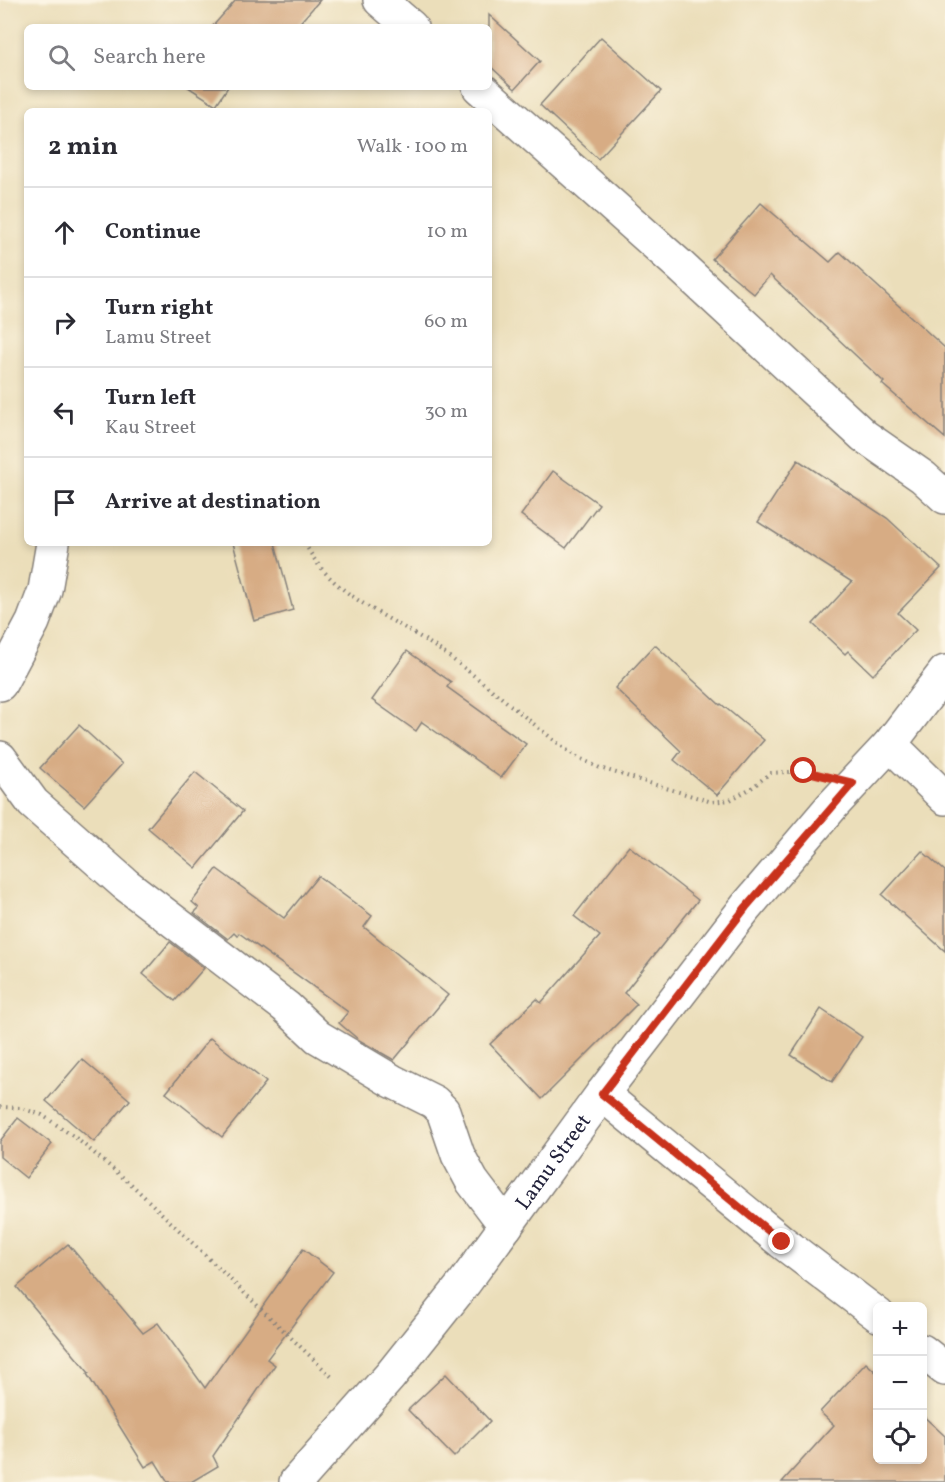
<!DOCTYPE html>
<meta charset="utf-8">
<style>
body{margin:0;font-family:Vollkorn,serif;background:#f2f2f3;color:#2b2b33}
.controls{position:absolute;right:18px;bottom:18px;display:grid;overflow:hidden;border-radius:9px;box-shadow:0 3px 9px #0003}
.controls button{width:54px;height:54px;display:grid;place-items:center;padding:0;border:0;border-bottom:2px solid #e1e1e2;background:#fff;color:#2b2b33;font:30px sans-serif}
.stop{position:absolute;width:18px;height:18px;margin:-14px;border:4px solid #c8321e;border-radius:50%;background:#fff}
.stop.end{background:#c8321e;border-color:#fff;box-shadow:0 2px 6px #0008}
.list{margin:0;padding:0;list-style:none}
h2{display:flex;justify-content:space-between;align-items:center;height:78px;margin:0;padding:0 24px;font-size:26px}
h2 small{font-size:20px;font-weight:400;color:#7c7c81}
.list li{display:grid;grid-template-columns:39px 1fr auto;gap:18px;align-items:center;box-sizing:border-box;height:90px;padding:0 24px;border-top:2px solid #e1e1e2}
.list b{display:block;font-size:22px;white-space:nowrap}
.list p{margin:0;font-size:20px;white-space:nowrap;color:#7c7c81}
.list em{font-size:20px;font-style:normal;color:#7c7c81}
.icon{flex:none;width:33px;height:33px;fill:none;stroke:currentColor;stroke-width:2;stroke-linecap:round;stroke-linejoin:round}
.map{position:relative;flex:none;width:945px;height:1482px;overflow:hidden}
.search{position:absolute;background:#fff;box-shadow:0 3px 9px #0003;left:24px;top:24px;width:468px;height:66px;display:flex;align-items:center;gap:15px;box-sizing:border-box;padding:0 21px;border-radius:9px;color:#7c7c81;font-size:22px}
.panel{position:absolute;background:#fff;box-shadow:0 3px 9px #0003;left:24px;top:108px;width:468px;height:438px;border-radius:9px}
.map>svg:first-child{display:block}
.building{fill:#d7ac84}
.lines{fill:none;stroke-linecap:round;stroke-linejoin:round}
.minor-casing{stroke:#86807a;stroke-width:36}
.path{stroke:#86807a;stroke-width:4;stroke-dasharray:1.5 4.5;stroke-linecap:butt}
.minor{stroke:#fff;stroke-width:33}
.route{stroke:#c8321e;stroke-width:8}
.labels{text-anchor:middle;stroke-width:5;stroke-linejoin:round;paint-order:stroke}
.street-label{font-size:21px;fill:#22223b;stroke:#fcf5e5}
</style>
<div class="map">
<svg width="945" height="1482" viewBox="0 0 945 1482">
<rect width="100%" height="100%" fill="#fcf5e5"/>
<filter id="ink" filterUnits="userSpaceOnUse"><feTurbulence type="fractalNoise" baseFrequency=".0167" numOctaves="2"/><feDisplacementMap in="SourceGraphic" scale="12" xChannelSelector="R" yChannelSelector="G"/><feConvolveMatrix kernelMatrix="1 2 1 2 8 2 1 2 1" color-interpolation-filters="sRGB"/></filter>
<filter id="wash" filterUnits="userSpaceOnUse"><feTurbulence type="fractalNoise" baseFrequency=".008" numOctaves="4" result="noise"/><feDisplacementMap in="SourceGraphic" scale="24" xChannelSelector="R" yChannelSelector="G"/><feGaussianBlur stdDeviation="1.35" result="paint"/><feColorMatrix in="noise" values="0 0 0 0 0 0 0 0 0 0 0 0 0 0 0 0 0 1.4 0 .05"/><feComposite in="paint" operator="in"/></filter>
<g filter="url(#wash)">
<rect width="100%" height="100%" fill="#ebdeba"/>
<g id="blocks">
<g class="building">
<path d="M236 0H320L296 27H212Z"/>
<path d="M489 15 540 61 515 89 489 65Z"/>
<path d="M601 37 661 91 598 159 540 105Z"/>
<path d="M188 87H228L216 105Z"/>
<path d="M761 203 830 262 840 252 945 348V438L882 384 884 382 770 275 754 294 712 259Z"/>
<path d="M798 460 887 518 941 568 898 613 916 630 873 675 848 651 845 654 813 624 852 582 758 522Z"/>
<path d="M553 471 599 504 566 548 521 515Z"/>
<path d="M233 543H275L293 610 254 621Z"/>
<path d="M655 645 720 705 721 704 764 740 717 795 674 760 681 751 615 688Z"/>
<path d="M407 651 451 682 447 687 526 744 501 778 422 722 416 731 372 700Z"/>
<path d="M79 725 122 764 84 806 40 768Z"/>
<path d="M195 772 243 811 196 868 148 828Z"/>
<path d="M629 846 698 900 624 993 637 1004 542 1099 490 1044 537 999 541 1003 600 936 574 916Z"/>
<path d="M922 851 945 871V951L882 895Z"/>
<path d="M217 869 284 918 318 876 372 916 364 927 448 995 394 1060 359 1040 339 1023 348 1012 239 933 237 936 234 933 228 939 194 913 199 908 192 902Z"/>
<path d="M170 942 204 968 175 1001 143 974Z"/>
<path d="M821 1009 862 1037 832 1082 791 1055Z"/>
<path d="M210 1038 266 1082 222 1137 166 1093Z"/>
<path d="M82 1059 130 1100 94 1142 46 1101Z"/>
<path d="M18 1118 52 1144 26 1178 0 1157V1141Z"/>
<path d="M68 1244 143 1333 158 1323 205 1388 303 1249 333 1272 267 1359 275 1365 213 1456 218 1466 191 1482H168L155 1461 145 1467 87 1374 89 1373 17 1287Z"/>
<path d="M866 1363 878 1374V1460H922V1415L945 1436V1482H782L834 1425 820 1412Z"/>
<path d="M446 1374 490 1421 454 1457 408 1410Z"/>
</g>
</g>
</g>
<g filter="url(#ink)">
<use href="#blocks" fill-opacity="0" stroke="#86807a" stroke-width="1.5"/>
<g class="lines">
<defs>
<g id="minor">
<path d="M380 0 411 27"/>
<path d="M479 87 678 264 864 436 923 477 945 497"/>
<path d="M0 684 33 622 45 590 53 543"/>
<path d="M890 744 945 798"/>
<path d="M0 758 33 803 125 884 286 1007 318 1037 392 1081 434 1102 443 1111 458 1155 472 1181 506 1226"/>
<path d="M602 1094 782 1242 878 1315"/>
<path d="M922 1351 945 1369"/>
<path id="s1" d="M296 1482 390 1376 465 1282 602 1094 746 907 832 806 890 744 945 672"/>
</g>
</defs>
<use href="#minor" class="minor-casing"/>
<g class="path">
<path d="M305 543C330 595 386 614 431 644 481 678 526 720 575 756L600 768 712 802 730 800 753 787 770 773 806 771"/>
<path d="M0 1107 21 1108 42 1115 76 1138 132 1185 334 1379"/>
</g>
<use href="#minor" class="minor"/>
</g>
</g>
<g class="lines" filter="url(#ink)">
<path class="route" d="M782 1242 602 1094 746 907 853 783 804 771"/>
</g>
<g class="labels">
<g class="street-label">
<text dy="7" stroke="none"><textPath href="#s1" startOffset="411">Lamu Street</textPath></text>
</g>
</g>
</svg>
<div class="controls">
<button>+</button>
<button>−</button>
<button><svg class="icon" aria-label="locate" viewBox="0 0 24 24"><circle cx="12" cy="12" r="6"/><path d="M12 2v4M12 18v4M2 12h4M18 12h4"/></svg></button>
</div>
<div class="stop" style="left:804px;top:771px"></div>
<div class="stop end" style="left:782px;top:1242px"></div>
<div class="search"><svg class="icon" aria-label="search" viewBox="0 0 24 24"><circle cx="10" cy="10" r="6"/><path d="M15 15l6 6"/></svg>Search here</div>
<section class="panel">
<h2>2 min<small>Walk · 100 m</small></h2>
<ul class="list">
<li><svg class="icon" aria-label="ahead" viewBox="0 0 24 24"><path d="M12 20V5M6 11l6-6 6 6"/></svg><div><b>Continue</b></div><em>10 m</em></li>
<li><svg class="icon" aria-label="right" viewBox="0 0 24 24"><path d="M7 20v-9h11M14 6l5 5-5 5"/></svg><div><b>Turn right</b><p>Lamu Street</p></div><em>60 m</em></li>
<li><svg class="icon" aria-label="left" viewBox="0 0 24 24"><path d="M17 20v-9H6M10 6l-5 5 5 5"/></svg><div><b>Turn left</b><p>Kau Street</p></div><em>30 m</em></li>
<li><svg class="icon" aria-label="arrive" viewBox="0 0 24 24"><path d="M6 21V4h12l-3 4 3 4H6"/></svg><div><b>Arrive at destination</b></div></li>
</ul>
</section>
</div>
